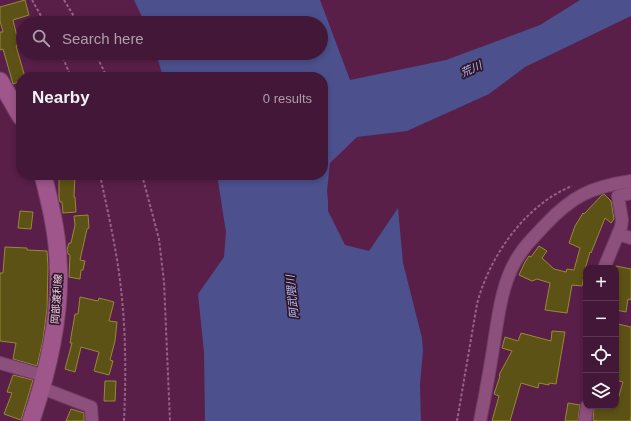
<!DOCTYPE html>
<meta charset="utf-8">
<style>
body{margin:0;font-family:Helvetica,"Noto Sans JP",sans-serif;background:#4a203f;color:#f1f3f6}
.controls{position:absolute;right:12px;bottom:12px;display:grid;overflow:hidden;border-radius:8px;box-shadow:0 2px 6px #0003}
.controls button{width:36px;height:36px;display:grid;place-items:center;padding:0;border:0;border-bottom:1px solid #5b3652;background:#431737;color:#f1f3f6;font:20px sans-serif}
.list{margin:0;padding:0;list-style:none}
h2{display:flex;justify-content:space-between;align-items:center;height:52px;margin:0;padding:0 16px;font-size:17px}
h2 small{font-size:13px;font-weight:400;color:#af9fad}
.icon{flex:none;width:22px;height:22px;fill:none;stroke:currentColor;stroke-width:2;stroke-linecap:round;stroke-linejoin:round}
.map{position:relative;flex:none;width:631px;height:421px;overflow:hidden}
.search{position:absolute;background:#431737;box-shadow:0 2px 6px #0003;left:16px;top:16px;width:312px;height:44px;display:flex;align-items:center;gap:10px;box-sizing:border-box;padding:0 14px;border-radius:22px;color:#af9fad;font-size:15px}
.panel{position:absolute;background:#431737;box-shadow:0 2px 6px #0003;left:16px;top:72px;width:312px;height:108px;border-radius:16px}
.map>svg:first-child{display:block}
.water{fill:#4c508d}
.building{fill:#5c5215;stroke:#978939}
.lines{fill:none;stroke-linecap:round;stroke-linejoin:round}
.minor-casing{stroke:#713e65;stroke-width:14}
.secondary-casing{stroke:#713e65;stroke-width:19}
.path{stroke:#956387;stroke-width:2;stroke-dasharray:3 2;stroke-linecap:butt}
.minor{stroke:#8d4f7b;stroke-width:12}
.secondary{stroke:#9f568a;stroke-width:17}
.labels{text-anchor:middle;stroke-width:3.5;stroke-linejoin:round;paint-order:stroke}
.street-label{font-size:10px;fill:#fbd7ef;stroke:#2f1528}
.water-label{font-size:11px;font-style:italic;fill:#b4bbf2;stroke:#2f1528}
</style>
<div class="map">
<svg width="631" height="421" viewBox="0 0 631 421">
<rect width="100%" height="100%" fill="#591f49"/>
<path class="water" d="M134 0H320L350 80 446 60 540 25 580 0H631V16L525 67 489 94 407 131 357 137 330 163 327 191 328 201V211L345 245 369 251 398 208 403 263 422 338 423 351 420 384 421 421H205L204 352 198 294 224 257 226 232 217 175H323V77H163L156 53H321V23H145Z"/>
<g class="building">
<path d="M25 0 29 15 13 20 19 45 16 46 25 77H21V81L13 84 3 49 0 50V32H3L0 21V7Z"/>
<path d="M59 175H75L74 197H75L76 212 63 213 62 202H60L59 198Z"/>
<path d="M604 194 611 201 614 219 611 223 605 218 591 253 590 252 583 276H584L582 286 572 285 567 313 545 310 550 283 537 279 532 281 519 275 525 262 529 256 531 257 539 246 547 251 542 258 554 269 566 272 567 269 574 270 580 248 569 243 575 226 583 213 584 214 602 195Z"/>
<path d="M20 211 33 212 31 229 18 228Z"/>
<path d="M88 215 89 228 87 229 80 260 85 261 83 270H81L80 279 69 277 70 255 68 254 67 250 69 243H71L75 225 74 216Z"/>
<path d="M5 247 27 248V250L47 251 48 267 47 309 43 340 37 366 13 359 16 343 0 341V273H3Z"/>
<path d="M616 266 631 269V300L628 299 626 312 616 310Z"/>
<path d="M80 297 98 301 99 298 114 302 109 321 117 322 115 341 110 360 113 361 109 375 94 371 99 352 81 347 75 372 65 369 72 343H70L75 314H78Z"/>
<path d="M618 324 631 327V417L630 421H596L593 420 594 406H616L623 382 616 380V333Z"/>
<path d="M552 331 565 332 556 384 549 383V385L539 383 538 388 521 383 510 421H492L499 396 494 394 500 376 499 375 512 351 502 348 505 337 518 341 521 333 551 341Z"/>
<path d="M13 375 33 380 21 420 4 414 12 393 7 392Z"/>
<path d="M105 381H116L115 401H104Z"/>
<path d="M568 403 580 405 578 421H565Z"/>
<path d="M71 409 84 413V421H66Z"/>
</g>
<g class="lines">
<defs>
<g id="minor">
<path d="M618 234 631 238"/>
<path d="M604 268 621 227 622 220 618 196 631 193"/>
<path d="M0 363 45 376"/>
<path d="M42 388 91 407 92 421"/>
<path d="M480 421C484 401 488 381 491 361 498 324 499 282 522 251 528 242 537 234 544 226 572 196 591 187 631 181"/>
<path d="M585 421 587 406"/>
</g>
<g id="secondary">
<path d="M0 81 21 117"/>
<path d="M31 421C48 371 62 313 58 259 57 231 50 203 43 175"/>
</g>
</defs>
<use href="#minor" class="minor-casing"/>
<use href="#secondary" class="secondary-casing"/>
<g class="path">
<path d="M32 0 45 23"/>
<path d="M64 0 78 23"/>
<path d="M61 53 71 77"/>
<path d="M95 53 107 77"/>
<path d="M100 175C108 213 117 251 121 289 126 333 126 377 124 421"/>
<path d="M142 175 159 239 164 282 170 421"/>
<path d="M457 421 477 304C489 257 525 205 572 186"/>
</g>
<use href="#minor" class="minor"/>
<use href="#secondary" class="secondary"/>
</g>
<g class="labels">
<g class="street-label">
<text transform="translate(56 299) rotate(-86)" y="4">岡部渡利線</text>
</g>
<g class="water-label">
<text transform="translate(471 69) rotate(-25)" y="4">荒川</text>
<text transform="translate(292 297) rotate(-95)" y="4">阿武隈川</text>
</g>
</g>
</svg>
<div class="controls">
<button>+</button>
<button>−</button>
<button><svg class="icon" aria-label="locate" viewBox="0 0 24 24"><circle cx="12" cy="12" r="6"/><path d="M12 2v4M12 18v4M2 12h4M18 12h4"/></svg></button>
<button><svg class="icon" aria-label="layers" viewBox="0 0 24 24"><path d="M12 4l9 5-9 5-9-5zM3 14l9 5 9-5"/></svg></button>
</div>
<div class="search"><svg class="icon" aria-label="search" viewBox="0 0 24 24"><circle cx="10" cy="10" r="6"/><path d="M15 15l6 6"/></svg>Search here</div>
<section class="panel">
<h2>Nearby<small>0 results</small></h2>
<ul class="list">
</ul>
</section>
</div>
